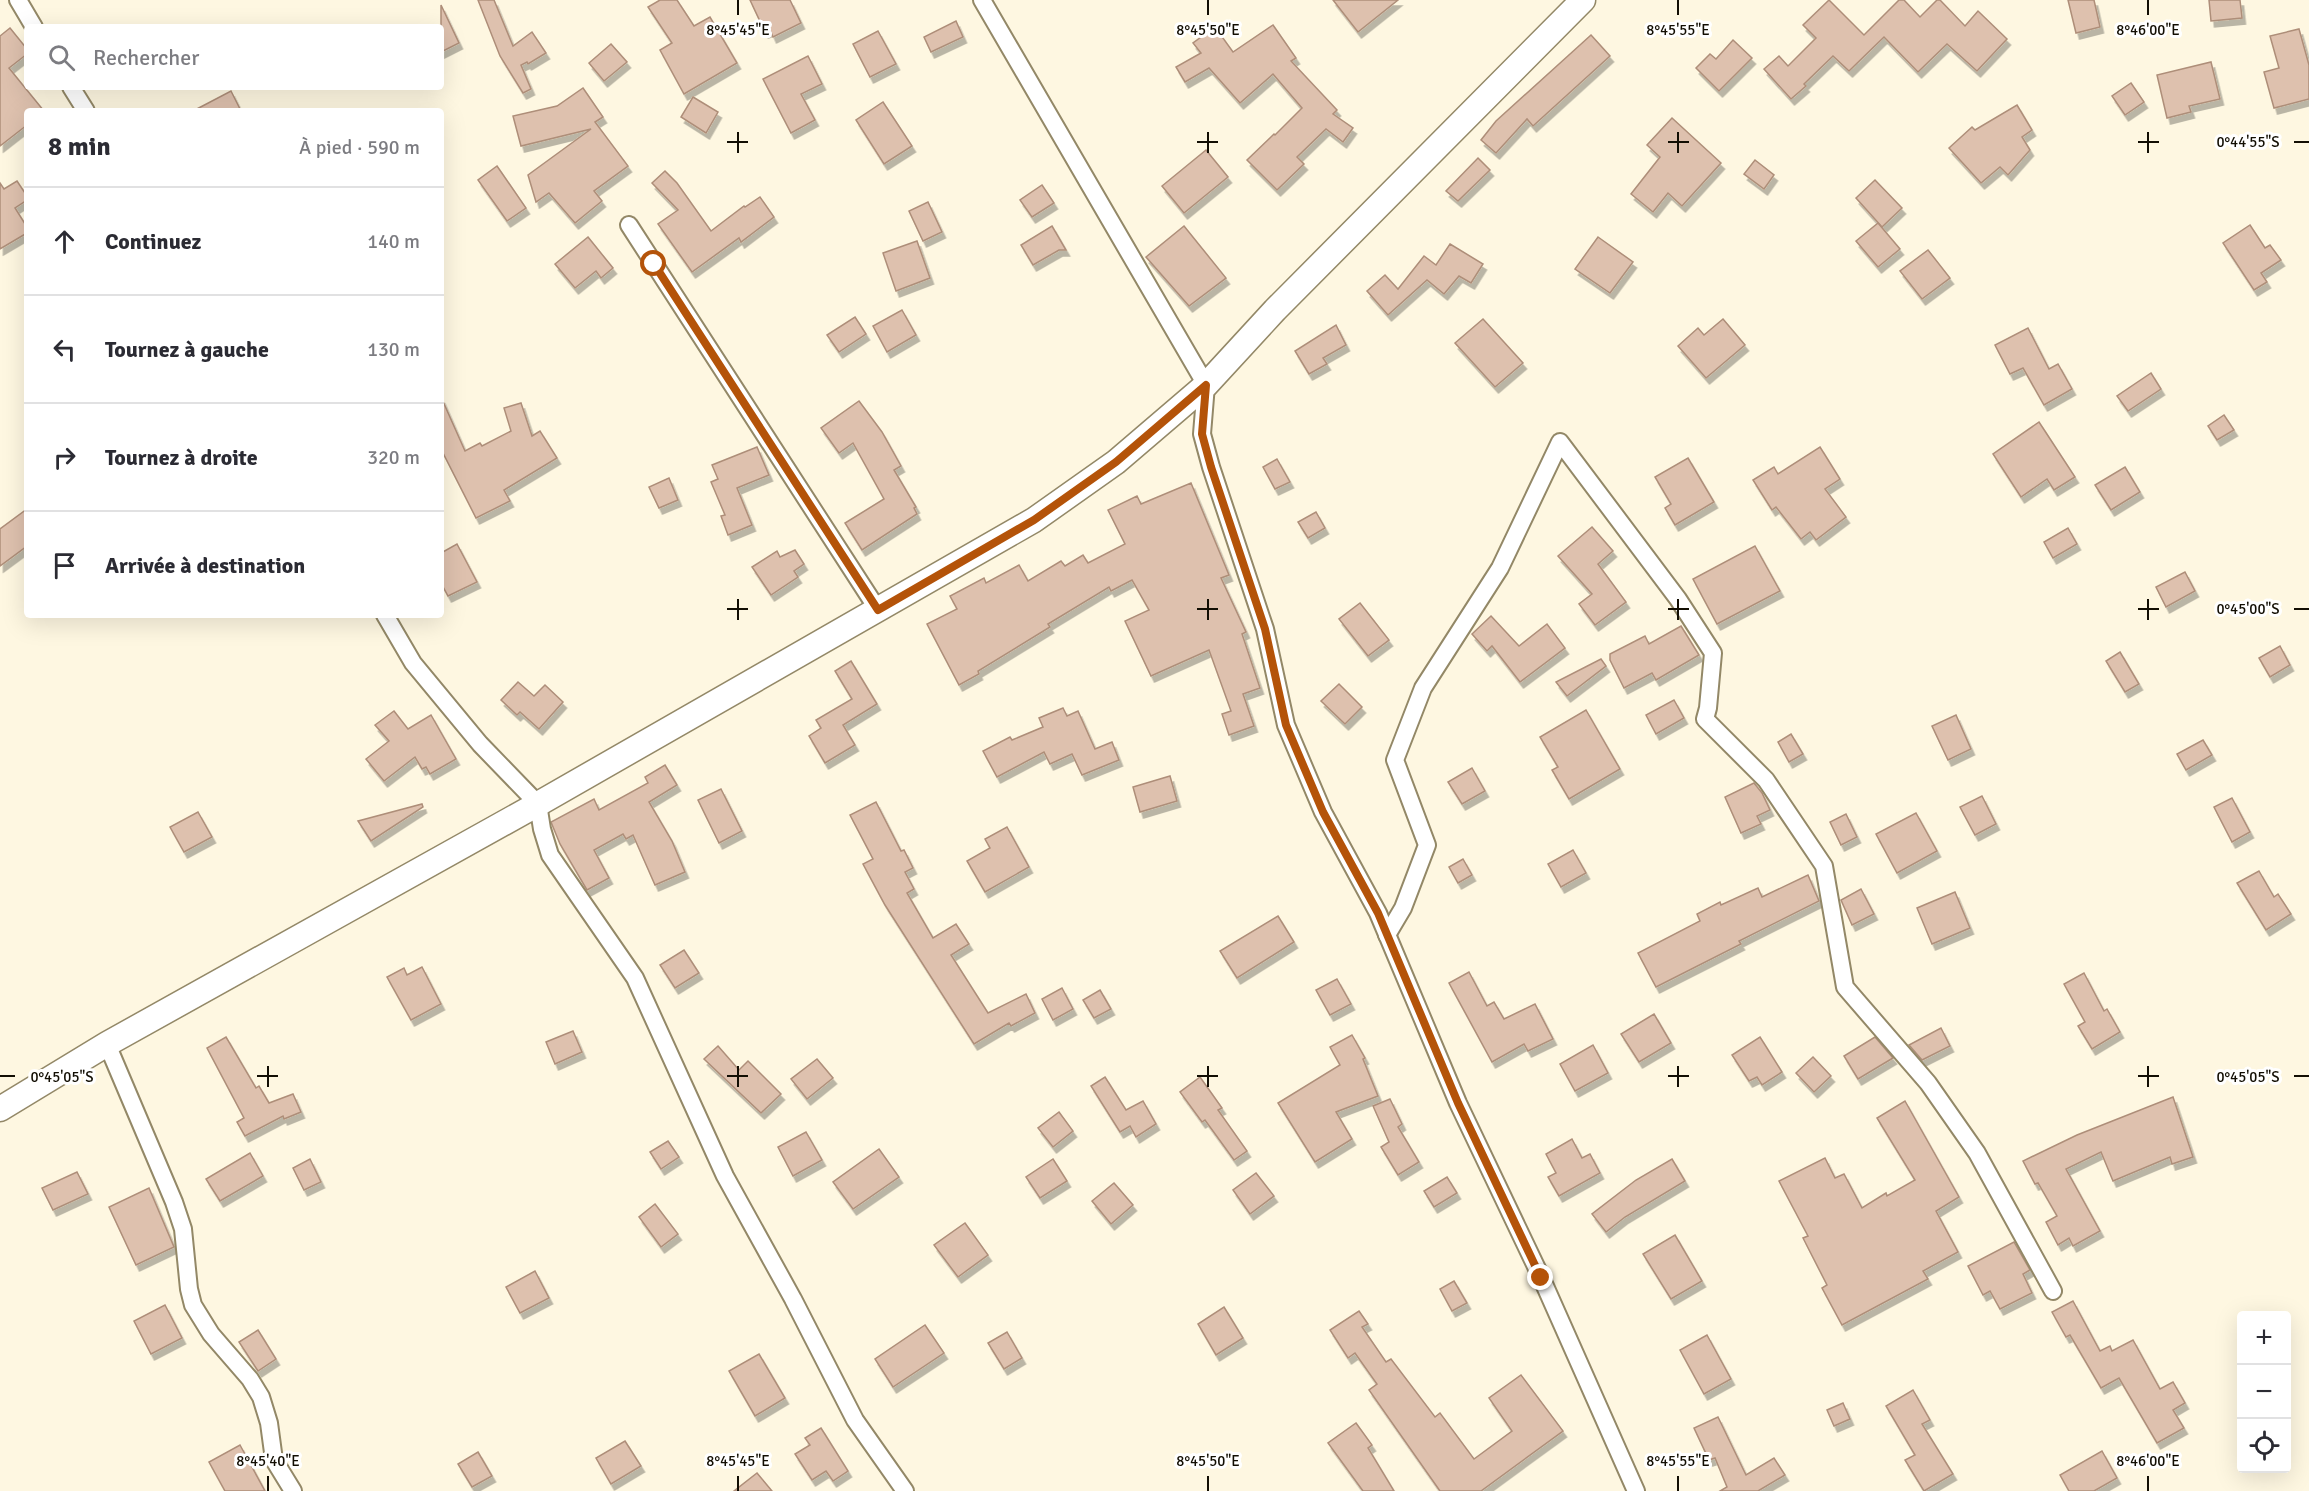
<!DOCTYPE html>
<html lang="fr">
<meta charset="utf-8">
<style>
body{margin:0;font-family:Signika,sans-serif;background:#f7f7f7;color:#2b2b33}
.controls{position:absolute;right:18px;bottom:18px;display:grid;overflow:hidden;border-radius:6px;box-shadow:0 6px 24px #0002}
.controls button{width:54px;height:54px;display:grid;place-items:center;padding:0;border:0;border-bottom:2px solid #e1e1e2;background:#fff;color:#2b2b33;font:30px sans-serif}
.stop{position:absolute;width:18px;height:18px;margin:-14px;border:4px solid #b45309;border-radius:50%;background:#fff}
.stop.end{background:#b45309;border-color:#fff;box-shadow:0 2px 6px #0008}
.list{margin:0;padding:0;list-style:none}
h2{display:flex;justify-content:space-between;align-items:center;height:78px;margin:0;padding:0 24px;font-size:26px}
h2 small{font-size:20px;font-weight:400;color:#7c7c81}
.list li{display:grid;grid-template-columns:39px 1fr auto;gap:18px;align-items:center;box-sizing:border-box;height:108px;padding:0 24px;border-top:2px solid #e1e1e2}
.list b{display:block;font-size:22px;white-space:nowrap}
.list em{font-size:20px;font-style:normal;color:#7c7c81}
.icon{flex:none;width:33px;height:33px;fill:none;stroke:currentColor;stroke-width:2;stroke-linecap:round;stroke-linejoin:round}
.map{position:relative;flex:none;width:2309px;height:1491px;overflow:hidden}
.search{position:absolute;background:#fff;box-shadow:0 6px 24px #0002;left:24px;top:24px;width:420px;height:66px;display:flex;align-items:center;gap:15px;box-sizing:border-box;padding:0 21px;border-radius:6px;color:#7c7c81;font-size:22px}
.panel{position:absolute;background:#fff;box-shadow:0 6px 24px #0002;left:24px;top:108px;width:420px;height:510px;border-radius:6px}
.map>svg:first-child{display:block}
.building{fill:#dec1ae;stroke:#ae8e79;stroke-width:1.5;filter:url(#shadow)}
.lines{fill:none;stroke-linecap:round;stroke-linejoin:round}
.street-casing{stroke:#938867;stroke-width:20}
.secondary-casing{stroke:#938867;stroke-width:27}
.street{stroke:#fff;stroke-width:16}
.secondary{stroke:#fff;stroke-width:24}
.route{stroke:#b45309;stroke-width:8}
.ticks{fill:none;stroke:#120e03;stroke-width:2}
.ticks-label{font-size:15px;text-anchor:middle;fill:#120e03;stroke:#fff;stroke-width:6;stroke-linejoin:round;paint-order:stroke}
</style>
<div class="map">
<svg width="2309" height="1491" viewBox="0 0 2309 1491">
<defs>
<filter id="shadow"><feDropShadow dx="3.5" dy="6" stdDeviation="0" flood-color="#0004"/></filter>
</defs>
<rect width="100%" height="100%" fill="#fef7e1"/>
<g class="building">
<path d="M478 0H494L513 46 532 32 546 53 528 64 527 62 521 65 531 89 523 93 500 56Z"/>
<path d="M660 0H677L694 26 710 17 737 63 684 94 660 50 672 43 648 7Z"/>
<path d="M750 0H790L801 23 773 37 770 30 765 32Z"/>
<path d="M1333 0H1398L1358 32Z"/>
<path d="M1829 0 1864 35 1899 0H1904L1920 17 1937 0H1940L1965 26 1978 11 2007 39 1977 71 1947 44 1918 72 1884 37 1849 71 1833 56 1804 84 1806 86 1791 99 1764 69 1779 56 1788 66 1816 38 1803 25Z"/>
<path d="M2068 0H2094L2100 27 2076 33Z"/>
<path d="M2209 0H2240L2242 18 2211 21Z"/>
<path d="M441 5 459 43 441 52Z"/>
<path d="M956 21 963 37 931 52 924 37Z"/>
<path d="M1273 25 1296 58 1291 61 1337 110 1333 114 1353 128 1343 142 1326 129 1297 157 1304 164 1277 190 1247 160 1274 134 1275 135 1302 108 1273 74 1240 103 1209 68 1185 82 1176 67 1201 53 1193 43 1215 27 1233 52Z"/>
<path d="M10 28 27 49V54L9 68 44 111H27V125L0 146V36Z"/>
<path d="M2299 29 2309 65V99L2274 108 2264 72 2279 68 2270 36Z"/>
<path d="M878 31 896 64 870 77 853 44Z"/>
<path d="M1591 35 1610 56 1533 126 1527 119 1496 153 1481 140 1496 121Z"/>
<path d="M1733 40 1752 58 1719 91 1696 68 1710 54 1716 59Z"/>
<path d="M611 44 627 62 604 81 589 63Z"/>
<path d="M808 56 822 84 801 94 815 120 791 133 763 79Z"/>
<path d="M2211 62 2220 99 2189 106 2191 112 2167 118 2157 75Z"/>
<path d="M2131 83 2144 102 2125 115 2112 96Z"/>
<path d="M583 88 603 117 595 122 628 166 594 191 602 201 575 223 549 193 536 202 528 175 591 129 521 146 513 116 557 106Z"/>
<path d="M231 91 241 111H193Z"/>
<path d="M693 97 718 112 706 133 681 117Z"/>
<path d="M883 102 912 146 884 164 856 120Z"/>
<path d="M2017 105 2032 130 2022 137 2030 150 2008 175 2000 167 1981 183 1949 148 1972 127 1975 130Z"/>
<path d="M1672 118 1721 163 1682 206 1668 193 1653 212 1631 194 1660 157 1647 145Z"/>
<path d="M1206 150 1228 177 1184 213 1162 186Z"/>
<path d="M1478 158 1490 170 1458 201 1446 191Z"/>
<path d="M1755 160 1774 175 1764 189 1744 174Z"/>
<path d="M497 166 526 208 507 221 478 180Z"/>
<path d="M665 171 677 183 711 231 744 206 745 207 760 197 774 217 741 242 739 238 692 272 658 224 678 210 652 183Z"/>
<path d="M1875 180 1902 208 1882 227 1856 198Z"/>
<path d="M17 181 27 196V200L15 208 27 227V233L0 249V183L4 189Z"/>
<path d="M1042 185 1054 203 1032 217 1020 200Z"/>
<path d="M928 202 942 232 923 241 909 211Z"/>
<path d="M1878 223 1900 249 1878 267 1856 241Z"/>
<path d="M2250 225 2265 248 2270 245 2281 260 2261 273 2267 282 2254 290 2223 243Z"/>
<path d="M1052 226 1066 250H1059L1033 265 1021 245Z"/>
<path d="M1184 226 1226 278 1189 306 1146 257Z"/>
<path d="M588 237 613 268 601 278 596 271 575 288 555 264Z"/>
<path d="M1598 237 1633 262 1610 293 1575 269Z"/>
<path d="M917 241 930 278 896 291 883 253Z"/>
<path d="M1450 244 1483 264 1471 283 1459 276 1444 294 1427 280 1388 315 1367 291 1385 275 1398 289 1424 256 1436 265Z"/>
<path d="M1928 250 1950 278 1922 299 1900 271Z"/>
<path d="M902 310 916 335 887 352 873 326Z"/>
<path d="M855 317 866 334 839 352 827 335Z"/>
<path d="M1483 319 1523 363 1495 387 1455 343Z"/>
<path d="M1723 319 1745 345 1706 378 1678 346 1698 328 1704 335Z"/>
<path d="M1336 325 1346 345 1323 358 1327 364 1309 374 1295 351Z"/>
<path d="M2028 328 2049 369 2058 364 2072 389 2044 405 2023 368 2010 374 1995 345Z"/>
<path d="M2151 373 2161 389 2128 411 2117 396Z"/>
<path d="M441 397 465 451 480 443 482 446 511 431 504 408 521 403 532 436 540 431 557 458 504 490 510 501 476 518 441 449Z"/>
<path d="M859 401 882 432 901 466 894 470 916 507 914 508 917 514 862 550 845 523 884 499 853 443 839 453 821 428Z"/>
<path d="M2224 415 2234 430 2217 440 2208 426Z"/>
<path d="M2039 422 2075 477 2054 490 2047 479 2021 497 1993 454Z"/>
<path d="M757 447 769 475 737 488 752 525 728 535 721 516 725 515 711 482 718 479 712 465Z"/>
<path d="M1820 447 1840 479 1825 489 1846 517 1816 540 1810 532 1801 539 1776 507 1772 510 1753 480 1774 467 1778 474Z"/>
<path d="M1688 458 1714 502 1675 525 1665 508 1671 504 1655 477Z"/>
<path d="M1277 459 1290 482 1275 489 1263 467Z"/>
<path d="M2125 467 2140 492 2111 510 2095 485Z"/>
<path d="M669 478 678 500 659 508 649 487Z"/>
<path d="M1191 483 1229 575 1221 578 1246 632 1242 634 1260 688 1243 694 1254 726 1229 735 1222 714 1231 711 1209 650 1151 676 1125 621 1149 610 1132 580 1111 591 1109 587 1048 624 1050 627 978 671 979 674 959 685 927 624 957 609 950 596 984 578 986 583 1019 565 1028 581 1061 561 1065 566 1083 555 1088 563 1125 544 1108 510 1137 496 1141 504Z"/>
<path d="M27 509V546L0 566V529Z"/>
<path d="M1316 512 1325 528 1308 538 1298 522Z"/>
<path d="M1592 527 1613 551 1598 564 1626 602 1595 625 1579 604 1592 594 1558 556Z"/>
<path d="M2068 528 2077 544 2053 558 2044 542Z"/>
<path d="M457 544 477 582 448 596 441 583V553Z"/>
<path d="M1755 546 1780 591 1717 624 1693 579Z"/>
<path d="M795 550 804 564 794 571 798 577 771 595 752 567 777 551 780 557Z"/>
<path d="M2185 572 2195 591 2166 607 2156 587Z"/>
<path d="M1360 603 1389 640 1368 656 1339 619Z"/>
<path d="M1491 616 1519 646 1547 624 1565 648 1520 682 1492 646 1487 651 1472 634Z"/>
<path d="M1681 626 1699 655 1656 680 1652 673 1624 688 1610 660V654L1645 636 1649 644Z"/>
<path d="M2280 646 2290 665 2270 677 2259 658Z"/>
<path d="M2120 652 2139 684 2125 692 2106 661Z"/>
<path d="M1601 659 1606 666 1567 696 1556 682Z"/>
<path d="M851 661 877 704 843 725 855 745 825 763 809 736 821 728 816 720 852 699 835 671Z"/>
<path d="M518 682 534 696 545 685 563 702 539 729 520 712 517 715 501 700Z"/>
<path d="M1339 684 1362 707 1345 724 1321 701Z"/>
<path d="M1674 700 1684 718 1656 734 1646 715Z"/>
<path d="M1063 708 1067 716 1078 711 1095 749 1112 742 1119 760 1082 775 1072 754 1050 764 1044 752 997 777 983 751 1010 737 1012 740 1043 727 1039 718Z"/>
<path d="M1586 710 1620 769 1569 799 1552 770 1558 767 1540 737Z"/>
<path d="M394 711 408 729 431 715 456 759 430 774 426 767 422 769 415 757 384 781 366 759 389 741 375 725Z"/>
<path d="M1956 715 1971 749 1948 760 1932 726Z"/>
<path d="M1791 734 1803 754 1789 762 1778 742Z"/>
<path d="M2203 740 2212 755 2186 770 2177 754Z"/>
<path d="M665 765 677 785 649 802 672 841 685 872 655 885 633 835 626 839 623 834 594 850 609 878 587 890 560 844 551 822 594 799 599 810 648 783 645 777Z"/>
<path d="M1472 768 1485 791 1462 804 1448 782Z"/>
<path d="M1170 776 1177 801 1140 812 1133 787Z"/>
<path d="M1754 783 1762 793 1770 810 1757 816 1761 824 1741 833 1725 797Z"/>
<path d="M721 789 742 831 719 843 698 800Z"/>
<path d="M1982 796 1996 824 1975 835 1960 807Z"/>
<path d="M2232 798 2250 832 2232 842 2214 807Z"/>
<path d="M876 802 901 851 904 850 913 868 905 872 914 889 907 893 933 938 956 924 969 944 951 955 988 1013 1026 994 1035 1013 1011 1026 1009 1023 974 1044 885 905 863 864 873 859 850 815Z"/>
<path d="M422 804 423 807 371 841 358 821Z"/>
<path d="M198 812 212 837 184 852 170 827Z"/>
<path d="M1916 813 1937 851 1897 873 1876 834Z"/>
<path d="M1846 814 1857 837 1841 845 1830 822Z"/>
<path d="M1007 827 1029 867 985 892 967 861 990 848 985 839Z"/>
<path d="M1573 850 1586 873 1561 887 1548 864Z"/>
<path d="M1463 859 1472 875 1458 883 1449 867Z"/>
<path d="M2259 871 2274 897 2278 894 2291 914 2266 930 2237 883Z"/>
<path d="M1808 875 1819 901 1739 941 1741 944 1656 987 1638 953 1700 921 1697 914 1720 902 1721 905 1758 888 1762 897Z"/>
<path d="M1861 889 1874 914 1852 925 1841 900Z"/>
<path d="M1955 892 1970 928 1932 944 1917 908Z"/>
<path d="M1278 916 1294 942 1237 978 1220 951Z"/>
<path d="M684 950 699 973 675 988 660 965Z"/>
<path d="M422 967 441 1004 411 1020 387 977 404 968 407 975Z"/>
<path d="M1469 972 1487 1006 1494 1002 1504 1019 1535 1004 1553 1039 1528 1051 1524 1044 1492 1062 1449 983Z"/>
<path d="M2084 973 2104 1011 2107 1009 2120 1032 2092 1049 2078 1026 2085 1022 2064 984Z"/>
<path d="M1337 979 1351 1004 1330 1015 1316 990Z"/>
<path d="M1062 988 1073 1009 1053 1020 1042 999Z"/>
<path d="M1100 990 1111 1009 1094 1018 1083 1000Z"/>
<path d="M1654 1014 1671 1043 1639 1062 1621 1034Z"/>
<path d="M1941 1028 1950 1046 1922 1060 1909 1045Z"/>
<path d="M573 1031 582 1052 555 1064 546 1042Z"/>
<path d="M1352 1035 1365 1058 1363 1059 1378 1096 1336 1112 1352 1139 1315 1162 1278 1103 1340 1065 1330 1047Z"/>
<path d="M226 1037 256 1088 259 1086 269 1103 293 1094 301 1112 284 1119 283 1116 245 1136 237 1122 244 1118 207 1048Z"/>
<path d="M1760 1037 1782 1072 1762 1085 1757 1077 1749 1081 1732 1055Z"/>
<path d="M1875 1037 1893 1058 1858 1079 1844 1056Z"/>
<path d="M1593 1045 1608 1073 1575 1091 1560 1064Z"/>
<path d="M718 1046 739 1070 748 1061 781 1094 761 1113 704 1059Z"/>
<path d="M1813 1057 1831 1076 1814 1092 1796 1073Z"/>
<path d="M817 1059 833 1078 807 1099 791 1079Z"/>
<path d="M1105 1077 1126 1110 1143 1101 1156 1124 1136 1137 1130 1126 1120 1132 1091 1086Z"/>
<path d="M1200 1077 1222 1108 1218 1110 1247 1151 1234 1160 1205 1120 1202 1122 1180 1092Z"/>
<path d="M2173 1097 2193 1157 2172 1164 2170 1157 2113 1181 2101 1152 2066 1169 2100 1231 2073 1246 2069 1238 2058 1245 2046 1222 2057 1216 2038 1183 2035 1184 2023 1161 2077 1135Z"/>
<path d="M1390 1099 1402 1124 1398 1127 1419 1162 1398 1175 1381 1147 1389 1142 1373 1106Z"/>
<path d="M1905 1101 1959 1197 1936 1211 1958 1252 1923 1271 1928 1279 1842 1325 1822 1288 1827 1285 1803 1238 1808 1236 1779 1181 1825 1158 1835 1178 1844 1174 1862 1208 1886 1193 1887 1196 1915 1180 1877 1118Z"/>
<path d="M1059 1112 1073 1131 1053 1147 1038 1128Z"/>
<path d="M806 1132 822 1160 793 1176 778 1147Z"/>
<path d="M1572 1139 1582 1158 1590 1154 1600 1173 1559 1196 1548 1177 1556 1173 1546 1154Z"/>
<path d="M668 1141 679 1157 661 1169 650 1152Z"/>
<path d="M879 1149 899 1177 853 1209 833 1182Z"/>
<path d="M250 1153 263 1176 220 1201 206 1179Z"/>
<path d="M310 1159 321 1182 304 1190 293 1168Z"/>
<path d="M1053 1159 1067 1181 1040 1198 1026 1177Z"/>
<path d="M1672 1159 1685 1181 1625 1217 1606 1232 1592 1214 1636 1180Z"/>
<path d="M77 1172 88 1194 53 1210 42 1188Z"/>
<path d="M1256 1173 1274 1196 1250 1214 1233 1190Z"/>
<path d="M1447 1177 1457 1193 1434 1207 1424 1191Z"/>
<path d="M1114 1183 1133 1205 1111 1224 1092 1201Z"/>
<path d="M149 1188 174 1247 136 1265 109 1207Z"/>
<path d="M655 1204 678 1234 661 1247 639 1217Z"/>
<path d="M965 1223 988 1255 958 1277 934 1245Z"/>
<path d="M1675 1235 1702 1281 1671 1299 1643 1254Z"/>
<path d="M2014 1242 2030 1270 2023 1274 2032 1293 2000 1309 1990 1291 1983 1295 1968 1266Z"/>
<path d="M535 1271 549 1298 520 1313 506 1287Z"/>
<path d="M1454 1281 1467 1303 1452 1311 1440 1289Z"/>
<path d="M2073 1301 2100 1351 2110 1346 2112 1351 2133 1340 2160 1389 2173 1382 2185 1403 2173 1410 2184 1428 2157 1443 2119 1378 2101 1388 2070 1335 2066 1337 2052 1312Z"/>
<path d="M165 1305 182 1338 151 1354 134 1321Z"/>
<path d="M1224 1307 1243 1338 1216 1355 1198 1324Z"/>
<path d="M1359 1311 1368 1324 1362 1327 1386 1362 1391 1359 1435 1417 1440 1413 1474 1459 1512 1431 1489 1398 1521 1375 1563 1431 1481 1491H1440L1369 1390 1377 1384 1355 1353 1348 1358 1330 1330Z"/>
<path d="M925 1325 944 1353 893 1387 875 1359Z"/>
<path d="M258 1330 276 1359 258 1371 239 1342Z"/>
<path d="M1007 1332 1022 1358 1004 1369 988 1343Z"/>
<path d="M1707 1335 1731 1379 1704 1394 1680 1350Z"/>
<path d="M759 1354 785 1398 755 1416 729 1371Z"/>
<path d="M1913 1390 1930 1420 1922 1424 1953 1474 1924 1491 1905 1460 1915 1455 1886 1406Z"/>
<path d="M1843 1403 1850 1419 1834 1426 1827 1410Z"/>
<path d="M1718 1417 1746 1475 1774 1458 1785 1475 1758 1491H1720L1727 1487 1715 1458 1709 1460 1694 1428Z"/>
<path d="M1356 1423 1372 1445 1368 1448 1394 1491H1363L1328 1443Z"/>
<path d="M821 1428 848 1471 833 1481 826 1471 812 1480 795 1454 810 1445 805 1438Z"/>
<path d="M625 1441 641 1466 611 1484 596 1458Z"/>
<path d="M240 1445 265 1491H225L209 1462Z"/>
<path d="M2102 1451 2117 1478 2094 1491H2069L2060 1475Z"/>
<path d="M478 1452 492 1476 472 1487 458 1464Z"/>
<path d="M757 1473 772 1491H734Z"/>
</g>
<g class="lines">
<defs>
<g id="street">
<path d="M18 0 34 27"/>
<path d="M982 0 1206 385 1202 434 1211 467 1265 629 1286 725 1323 812 1378 913 1458 1103 1541 1277 1636 1491"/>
<path d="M71 87 86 111"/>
<path d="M629 225 878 610"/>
<path d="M385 615 413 663 480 744 538 804 542 829 550 855 635 978 725 1176 793 1299 855 1420 905 1491"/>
<path d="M1387 935 1403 908 1427 845 1395 760 1423 688 1500 568 1560 442 1678 599 1713 653 1708 708 1705 719 1766 780 1824 866 1845 987 1928 1083 1977 1153 2053 1291"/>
<path d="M107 1044 174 1202 183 1229 189 1289 193 1305 211 1334 250 1379 261 1397 269 1423 274 1460 293 1491"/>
</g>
<path id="secondary" d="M0 1109 107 1044 538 804 1034 520 1116 462 1206 385 1275 310 1583 0"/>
</defs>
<use href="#street" class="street-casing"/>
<use href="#secondary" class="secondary-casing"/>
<use href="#street" class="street"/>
<use href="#secondary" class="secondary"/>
</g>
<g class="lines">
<path class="route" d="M654 264 878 610 1034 520 1116 462 1206 385 1202 434 1211 467 1265 629 1286 725 1323 812 1378 913 1458 1103 1541 1278"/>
</g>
<path class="ticks" d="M738 0V15M1208 0V15M1678 0V15M2148 0V15M738 132V153M1208 132V153M1678 132V153M2148 132V153M727 142H748M1197 142H1218M1668 142H1689M2138 142H2159M2294 142H2309M738 599V620M1208 599V620M1678 599V620M2148 599V620M727 609H748M1197 609H1218M1668 609H1689M2138 609H2159M2294 609H2309M268 1066V1087M738 1066V1087M1208 1066V1087M1678 1066V1087M2148 1066V1087M0 1076H15M257 1076H278M727 1076H748M1197 1076H1218M1668 1076H1689M2138 1076H2159M2294 1076H2309M268 1476V1491M738 1476V1491M1208 1476V1491M1678 1476V1491M2148 1476V1491"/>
<g class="ticks-label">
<text x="738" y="35">8°45'45"E</text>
<text x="1208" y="35">8°45'50"E</text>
<text x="1678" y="35">8°45'55"E</text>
<text x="2148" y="35">8°46'00"E</text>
<text x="2248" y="147">0°44'55"S</text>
<text x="2248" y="614">0°45'00"S</text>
<text x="62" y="1082">0°45'05"S</text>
<text x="2248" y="1082">0°45'05"S</text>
<text x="268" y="1466">8°45'40"E</text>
<text x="738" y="1466">8°45'45"E</text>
<text x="1208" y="1466">8°45'50"E</text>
<text x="1678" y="1466">8°45'55"E</text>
<text x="2148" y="1466">8°46'00"E</text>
</g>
</svg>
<div class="controls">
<button>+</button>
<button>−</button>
<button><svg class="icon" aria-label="locate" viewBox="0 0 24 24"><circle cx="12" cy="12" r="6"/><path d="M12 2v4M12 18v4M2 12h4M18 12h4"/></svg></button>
</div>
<div class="stop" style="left:654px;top:264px"></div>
<div class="stop end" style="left:1541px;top:1278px"></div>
<div class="search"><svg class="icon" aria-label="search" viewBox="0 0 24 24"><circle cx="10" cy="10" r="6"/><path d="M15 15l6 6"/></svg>Rechercher</div>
<section class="panel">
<h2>8 min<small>À pied · 590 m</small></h2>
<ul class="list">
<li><svg class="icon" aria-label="ahead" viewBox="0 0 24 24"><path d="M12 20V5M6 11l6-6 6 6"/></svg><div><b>Continuez</b></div><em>140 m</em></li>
<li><svg class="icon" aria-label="left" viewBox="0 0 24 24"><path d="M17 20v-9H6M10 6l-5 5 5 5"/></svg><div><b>Tournez à gauche</b></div><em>130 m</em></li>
<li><svg class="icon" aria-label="right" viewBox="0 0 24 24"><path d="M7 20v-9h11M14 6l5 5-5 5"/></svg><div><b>Tournez à droite</b></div><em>320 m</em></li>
<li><svg class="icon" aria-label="arrive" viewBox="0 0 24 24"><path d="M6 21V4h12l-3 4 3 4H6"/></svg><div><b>Arrivée à destination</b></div></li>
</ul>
</section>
</div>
